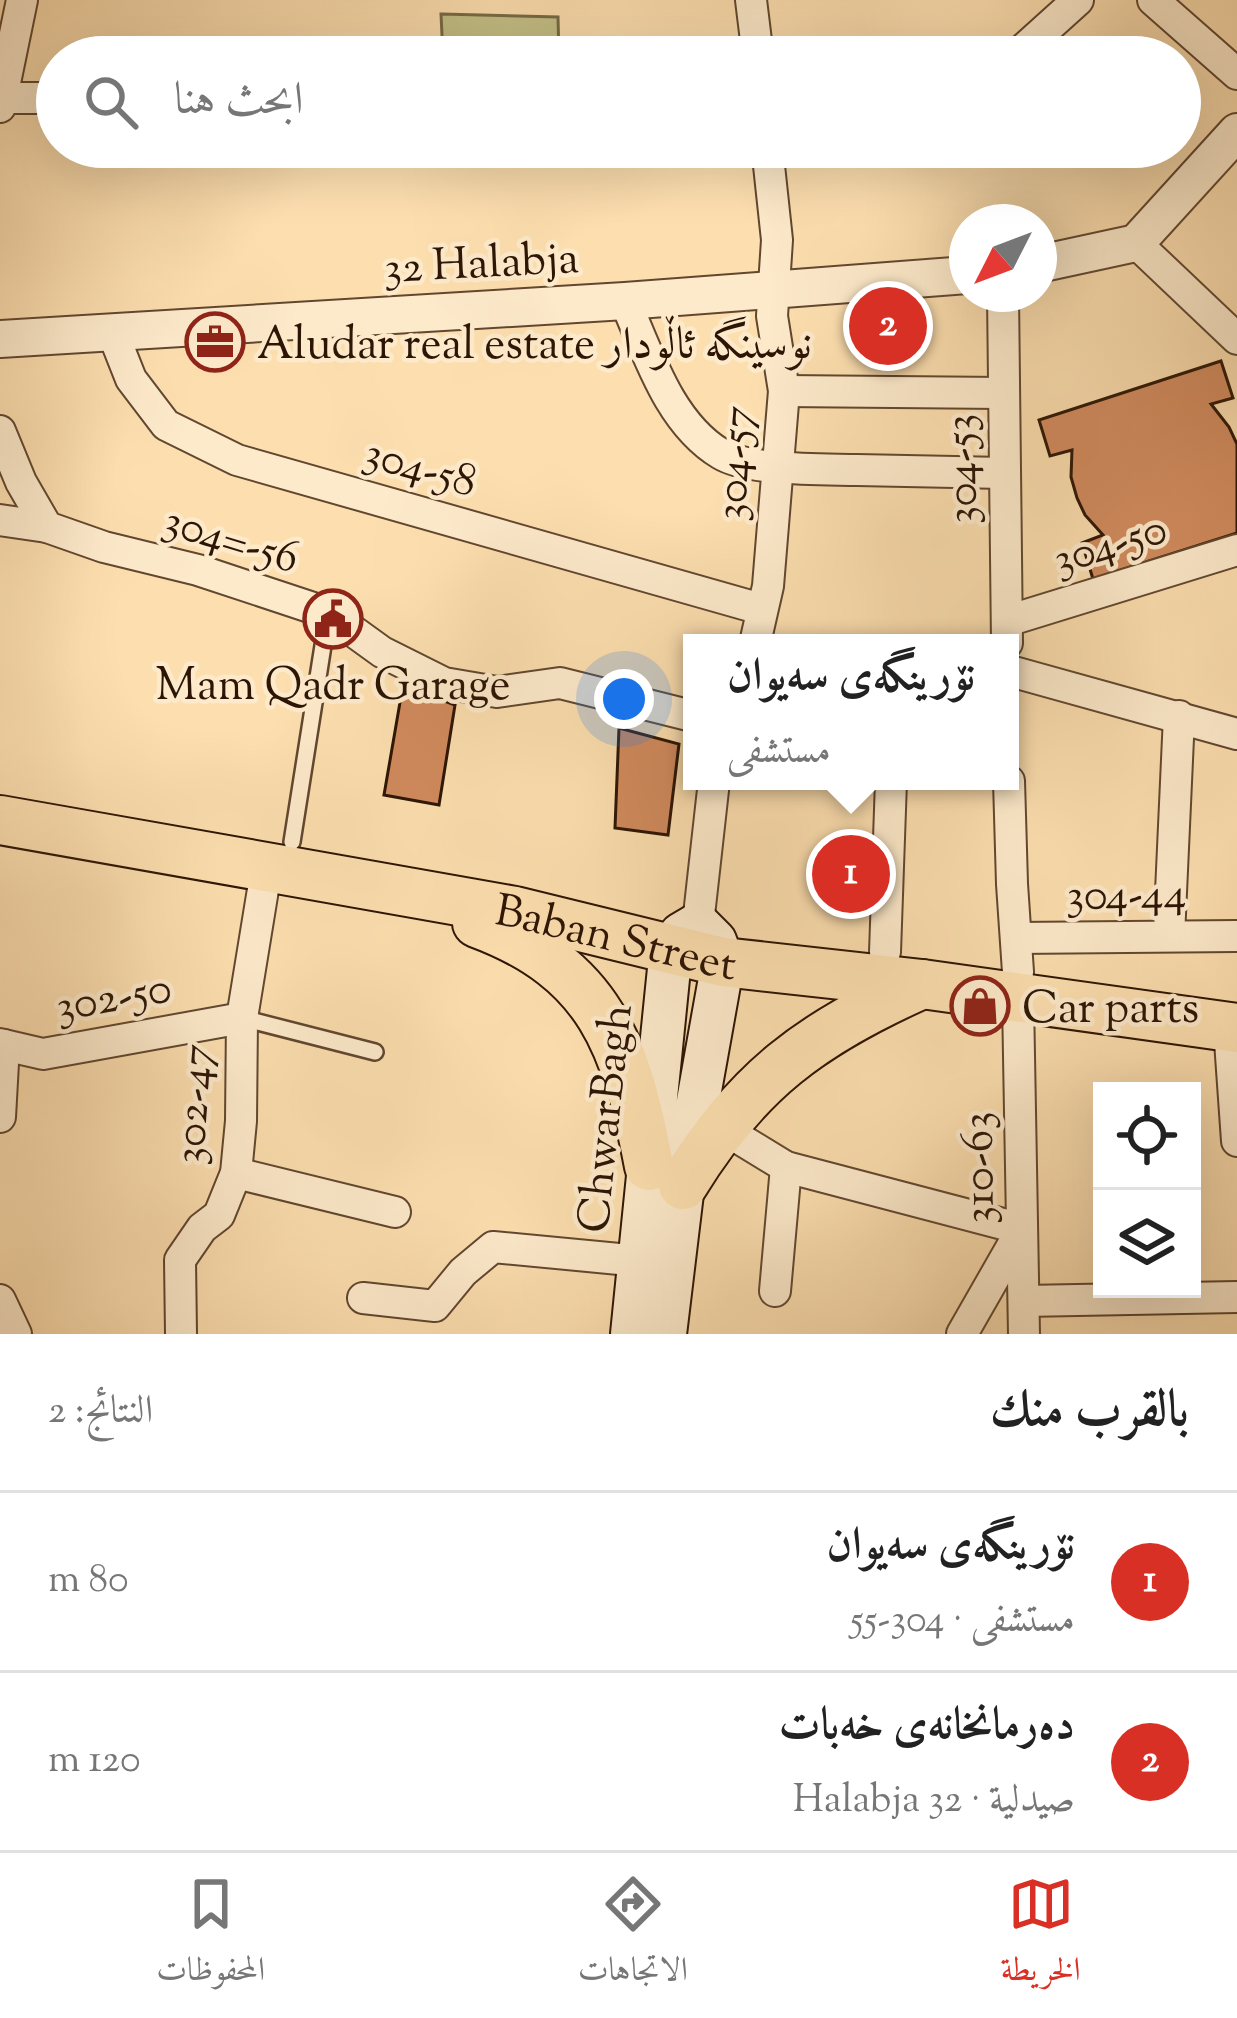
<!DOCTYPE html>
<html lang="ar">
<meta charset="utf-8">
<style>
body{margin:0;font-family:"Sorts Mill Goudy",Amiri,serif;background:#f6f6f6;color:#222;direction:rtl}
.controls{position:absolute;right:36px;bottom:36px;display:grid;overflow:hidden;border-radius:0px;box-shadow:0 12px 48px #0002}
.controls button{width:108px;height:108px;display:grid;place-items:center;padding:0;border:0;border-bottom:3px solid #e0e0e0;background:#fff;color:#222;font:60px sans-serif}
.compass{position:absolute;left:949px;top:204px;width:108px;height:108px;border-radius:50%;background:#fff;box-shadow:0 12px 48px #0002;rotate:228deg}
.you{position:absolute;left:624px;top:699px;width:42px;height:42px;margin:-30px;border:9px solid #fff;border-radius:50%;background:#1a73e8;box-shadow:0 0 0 18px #1a73e833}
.badge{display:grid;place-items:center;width:78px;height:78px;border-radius:50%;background:#d93025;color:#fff;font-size:39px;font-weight:700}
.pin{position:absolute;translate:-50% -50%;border:6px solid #fff;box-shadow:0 3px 12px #0006}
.popup{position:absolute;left:683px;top:634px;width:336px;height:156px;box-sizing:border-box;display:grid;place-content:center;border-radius:0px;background:#fff;filter:drop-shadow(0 3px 9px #0005);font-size:39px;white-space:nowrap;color:#767676}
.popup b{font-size:45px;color:#222}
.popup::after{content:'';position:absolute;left:50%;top:100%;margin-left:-24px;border:24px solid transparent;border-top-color:#fff}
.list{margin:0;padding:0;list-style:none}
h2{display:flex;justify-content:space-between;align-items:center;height:156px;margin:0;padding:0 48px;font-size:51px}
h2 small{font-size:39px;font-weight:400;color:#767676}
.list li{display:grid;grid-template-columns:78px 1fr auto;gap:36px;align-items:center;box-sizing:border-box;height:180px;padding:0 48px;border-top:3px solid #e0e0e0}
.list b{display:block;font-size:45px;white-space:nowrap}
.list p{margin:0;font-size:39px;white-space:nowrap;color:#767676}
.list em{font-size:39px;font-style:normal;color:#767676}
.icon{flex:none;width:66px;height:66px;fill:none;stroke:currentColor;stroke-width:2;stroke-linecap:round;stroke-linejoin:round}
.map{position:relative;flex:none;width:1237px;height:1334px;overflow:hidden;direction:ltr}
.search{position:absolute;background:#fff;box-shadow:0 12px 48px #0002;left:36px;right:36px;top:36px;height:132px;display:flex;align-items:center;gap:30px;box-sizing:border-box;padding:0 42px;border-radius:66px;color:#767676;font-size:45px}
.sheet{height:516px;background:#fff}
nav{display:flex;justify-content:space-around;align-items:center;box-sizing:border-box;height:168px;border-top:3px solid #e0e0e0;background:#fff;font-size:33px;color:#767676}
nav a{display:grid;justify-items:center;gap:6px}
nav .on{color:#d93025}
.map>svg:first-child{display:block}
.green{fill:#c4c087;stroke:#786a46;stroke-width:3}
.building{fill:#d08a5d;stroke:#2d1505;stroke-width:3}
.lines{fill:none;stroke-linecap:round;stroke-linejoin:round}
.service-casing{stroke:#614730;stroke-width:20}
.minor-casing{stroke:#614730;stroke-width:34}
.tertiary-casing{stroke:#614730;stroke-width:40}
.secondary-casing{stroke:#2d1505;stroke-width:46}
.primary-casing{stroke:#2d1505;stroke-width:52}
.service{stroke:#fdeacb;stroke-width:15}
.minor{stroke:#fdeacb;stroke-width:30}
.tertiary{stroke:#fdeacb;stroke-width:36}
.secondary{stroke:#fdeacb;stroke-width:42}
.primary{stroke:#fcdeaf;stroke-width:48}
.labels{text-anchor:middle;stroke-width:9;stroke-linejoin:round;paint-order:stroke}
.street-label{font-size:45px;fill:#2d1505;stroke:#fdeacb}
.poi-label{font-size:45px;fill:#2d1505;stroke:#fdeacb;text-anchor:start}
</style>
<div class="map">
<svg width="1237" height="1334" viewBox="0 0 1237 1334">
<rect width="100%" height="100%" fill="#fcdeaf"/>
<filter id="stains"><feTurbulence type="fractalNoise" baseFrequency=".00167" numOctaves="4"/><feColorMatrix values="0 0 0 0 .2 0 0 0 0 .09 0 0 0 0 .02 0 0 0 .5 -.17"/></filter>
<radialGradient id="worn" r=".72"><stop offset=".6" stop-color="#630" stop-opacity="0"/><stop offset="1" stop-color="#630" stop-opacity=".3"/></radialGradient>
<path class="green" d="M441 14 558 17 559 57H443Z"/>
<g class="building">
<path d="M1221 361 1233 398 1211 404 1229 427 1237 444V533L1093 579 1082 543 1103 535 1085 515 1077 498 1071 477 1072 450 1050 456 1039 420Z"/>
<path d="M403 685 455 705 439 805 384 795Z"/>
<path d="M619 728 679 744 668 835 615 828Z"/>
<path d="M818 857 883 862 886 897 818 886Z"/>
</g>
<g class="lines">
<defs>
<g id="service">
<path d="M292 842 328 614"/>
<path d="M242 1018 375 1052"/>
</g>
<g id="minor">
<path d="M751 0 758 57"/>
<path d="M1153 0 1237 74"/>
<path d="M996 57 1017 55 1078 0"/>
<path d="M0 98H57"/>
<path d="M0 107 22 0"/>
<path d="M1136 243 1237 339"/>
<path d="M1003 294 1007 643"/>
<path d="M625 301C648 353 669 423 721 454 749 471 823 469 857 470 906 471 955 472 1004 473"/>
<path d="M112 331 131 379 166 425 237 460 761 609"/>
<path d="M784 391 1003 393"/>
<path d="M0 431 21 482 47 527 104 547 198 570 328 613 382 652 444 683 497 692 560 683 692 716"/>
<path d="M0 520 47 527"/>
<path d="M1007 621 1237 550"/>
<path d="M755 643 768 586 784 391 772 316 777 240 767 147"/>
<path d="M1010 671 1237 734"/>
<path d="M1009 781 1012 884 1018 972"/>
<path d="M698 924 714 781"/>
<path d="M1169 936 1179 716"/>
<path d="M1016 938 1237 936"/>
<path d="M885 952 891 781"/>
<path d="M1018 1000 1024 1334"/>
<path d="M1229 1027 1237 1141"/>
<path d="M0 1044 43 1054 242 1018"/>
<path d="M0 1117 4 1045"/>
<path d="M722 1128 786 1167 1022 1229 962 1334"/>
<path d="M236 1173 395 1212"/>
<path d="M775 1291 786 1167"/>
<path d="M363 1298 435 1306 463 1272 493 1247 640 1261"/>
<path d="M0 1300 16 1334"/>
<path d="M1024 1301 1237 1297"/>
<path d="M181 1334 180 1260 202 1228 219 1215 236 1173 241 1121 242 1018 267 865"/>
</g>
<g id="tertiary">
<path d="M1039 264 1136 243 1237 132"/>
<path d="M0 339 625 301 967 275"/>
</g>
<path id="secondary" d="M632 1334 671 949 681 934 698 924 715 941 723 962 683 1185 665 1334"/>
<g id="primary">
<path id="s1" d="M0 820 515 911 723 962 922 984 1237 1028"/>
<path d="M477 923C601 969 626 1045 649 1166"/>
<path d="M683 1185C747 1080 811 1034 922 984"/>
</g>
</defs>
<use href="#service" class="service-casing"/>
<use href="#minor" class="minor-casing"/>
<use href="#tertiary" class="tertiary-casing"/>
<use href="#secondary" class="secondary-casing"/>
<use href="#primary" class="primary-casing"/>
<use href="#service" class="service"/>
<use href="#minor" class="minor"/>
<use href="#tertiary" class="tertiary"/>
<use href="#secondary" class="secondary"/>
<use href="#primary" class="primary"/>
</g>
<defs>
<symbol id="office-ring" viewBox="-11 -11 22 22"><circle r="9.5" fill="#fdeacb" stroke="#8f2418" stroke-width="1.5"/><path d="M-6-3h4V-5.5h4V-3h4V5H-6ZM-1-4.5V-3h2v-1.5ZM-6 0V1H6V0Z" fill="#8f2418"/></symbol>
<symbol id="civic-ring" viewBox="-11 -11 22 22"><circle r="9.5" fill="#fdeacb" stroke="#8f2418" stroke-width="1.5"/><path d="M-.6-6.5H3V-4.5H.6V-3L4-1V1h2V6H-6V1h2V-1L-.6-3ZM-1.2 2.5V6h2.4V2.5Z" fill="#8f2418"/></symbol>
<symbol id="shop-ring" viewBox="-11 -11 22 22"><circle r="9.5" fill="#fdeacb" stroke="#8f2418" stroke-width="1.5"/><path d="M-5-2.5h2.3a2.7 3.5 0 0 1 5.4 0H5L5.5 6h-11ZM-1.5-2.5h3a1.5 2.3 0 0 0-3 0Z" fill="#8f2418"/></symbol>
</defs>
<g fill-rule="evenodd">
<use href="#office-ring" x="182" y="309" width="66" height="66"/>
<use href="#civic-ring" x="300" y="586" width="66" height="66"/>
<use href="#shop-ring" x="947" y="973" width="66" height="66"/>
</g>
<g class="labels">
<g class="street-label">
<text transform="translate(481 261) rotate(-3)" y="16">32 Halabja</text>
<text transform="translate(732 463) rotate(-86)" y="16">304-57</text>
<text transform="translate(421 465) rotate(16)" y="16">304-58</text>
<text transform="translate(959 469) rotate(-91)" y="16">304-53</text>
<text transform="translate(232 537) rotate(17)" y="16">304=-56</text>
<text transform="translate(1109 542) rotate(-17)" y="16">304-50</text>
<text transform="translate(1126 892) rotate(-1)" y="16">304-44</text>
<text dy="16" stroke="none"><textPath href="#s1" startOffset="627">Baban Street</textPath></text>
<text transform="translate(113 995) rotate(-10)" y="16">302-50</text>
<text transform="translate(191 1104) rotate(-86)" y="16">302-47</text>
<text transform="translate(603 1118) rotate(-84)" y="16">ChwarBagh</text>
<text transform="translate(976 1168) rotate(-91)" y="16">310-63</text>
</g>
<g class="poi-label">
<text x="257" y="358">Aludar real estate نوسینگە ئاڵودار</text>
<text x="333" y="699" text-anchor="middle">Mam Qadr Garage</text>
<text x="1022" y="1022">Car parts</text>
</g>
</g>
<rect width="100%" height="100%" filter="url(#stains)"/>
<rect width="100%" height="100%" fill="url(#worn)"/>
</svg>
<div class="controls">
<button><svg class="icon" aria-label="locate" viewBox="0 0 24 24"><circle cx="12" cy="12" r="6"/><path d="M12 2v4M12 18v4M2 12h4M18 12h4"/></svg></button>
<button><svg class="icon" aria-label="layers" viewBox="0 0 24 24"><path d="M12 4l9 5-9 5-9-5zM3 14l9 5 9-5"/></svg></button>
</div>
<svg class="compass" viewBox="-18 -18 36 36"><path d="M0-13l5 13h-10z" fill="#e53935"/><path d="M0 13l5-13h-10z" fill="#767676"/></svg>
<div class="you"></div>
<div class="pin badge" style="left:851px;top:874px">1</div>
<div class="popup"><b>نۆرینگەی سەیوان</b>مستشفى</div>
<div class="pin badge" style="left:888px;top:326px">2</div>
<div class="search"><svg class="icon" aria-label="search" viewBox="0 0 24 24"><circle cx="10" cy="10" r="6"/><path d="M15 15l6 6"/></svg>ابحث هنا</div>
</div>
<section class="sheet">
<h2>بالقرب منك<small>النتائج: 2</small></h2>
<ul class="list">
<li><span class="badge">1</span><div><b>نۆرینگەی سەیوان</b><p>مستشفى · 304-55</p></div><em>80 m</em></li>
<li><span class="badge">2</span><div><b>دەرمانخانەی خەبات</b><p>صيدلية · 32 Halabja</p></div><em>120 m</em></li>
</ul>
</section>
<nav>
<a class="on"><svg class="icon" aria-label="map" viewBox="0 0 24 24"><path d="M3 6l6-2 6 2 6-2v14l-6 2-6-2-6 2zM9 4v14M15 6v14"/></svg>الخريطة</a>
<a><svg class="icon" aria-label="directions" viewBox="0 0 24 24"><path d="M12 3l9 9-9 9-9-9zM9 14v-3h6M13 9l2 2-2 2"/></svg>الاتجاهات</a>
<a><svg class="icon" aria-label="saved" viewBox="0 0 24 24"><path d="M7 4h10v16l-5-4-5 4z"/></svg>المحفوظات</a>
</nav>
